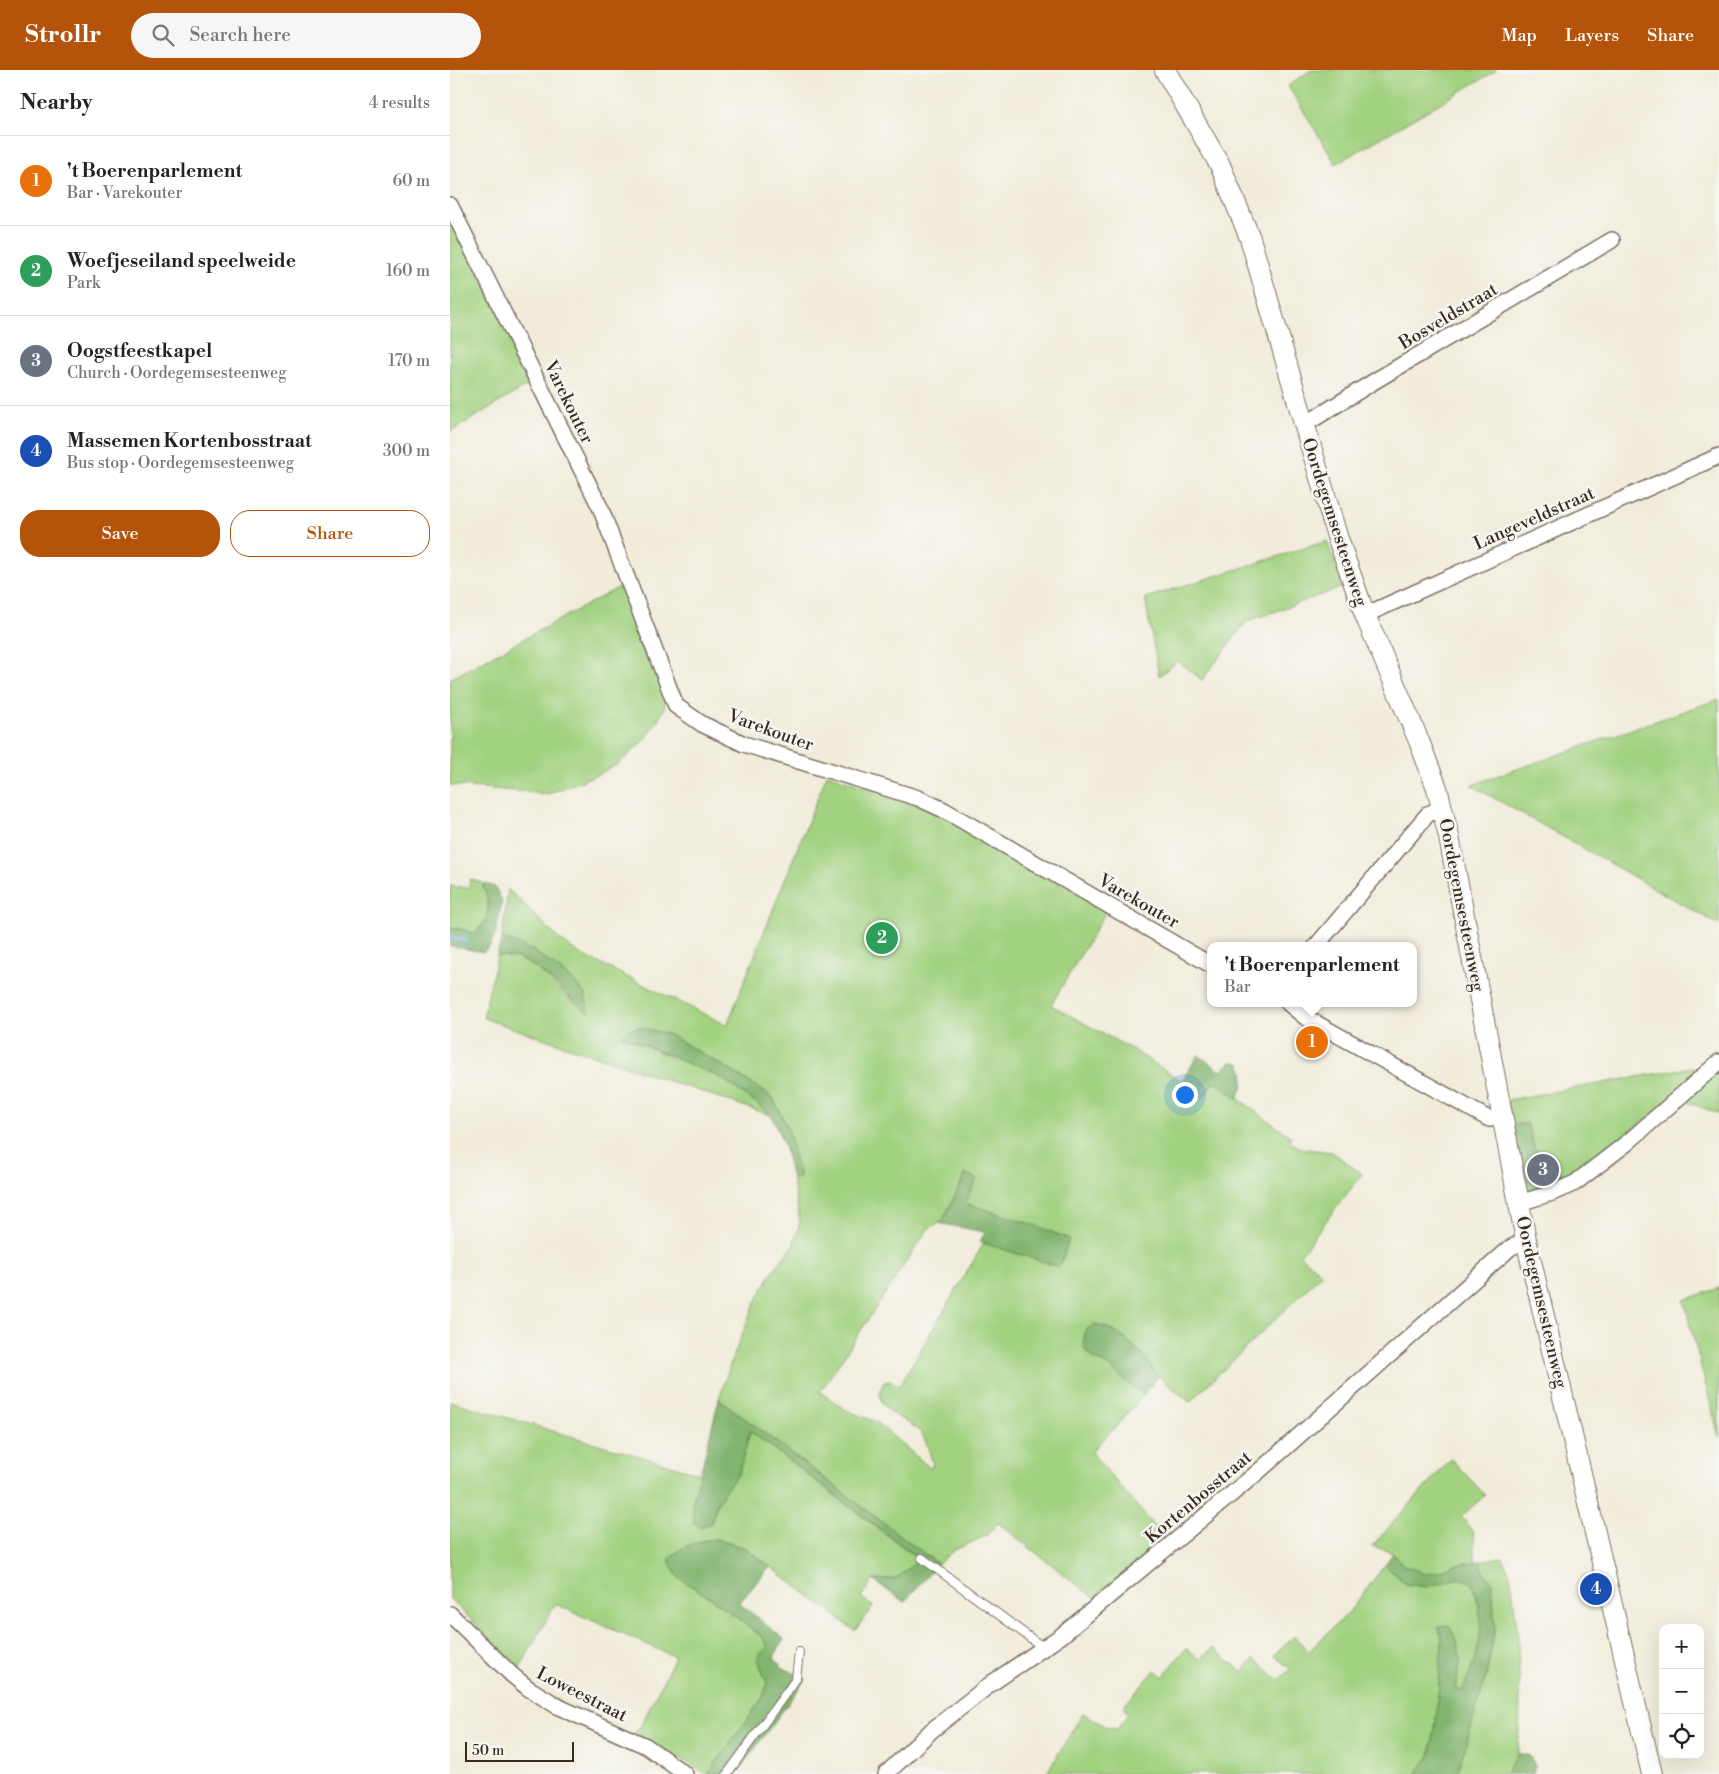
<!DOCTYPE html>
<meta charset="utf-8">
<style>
body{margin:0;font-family:"Libre Bodoni",serif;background:#f6f6f6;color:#222}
.controls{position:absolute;right:15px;bottom:15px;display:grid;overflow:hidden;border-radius:10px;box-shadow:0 5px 20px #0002}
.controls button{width:45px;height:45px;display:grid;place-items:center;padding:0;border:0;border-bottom:1px solid #e0e0e0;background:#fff;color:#222;font:25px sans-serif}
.scale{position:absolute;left:15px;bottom:12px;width:109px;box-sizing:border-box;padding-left:5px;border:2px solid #3b2a1e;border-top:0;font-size:14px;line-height:18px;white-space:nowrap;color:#3b2a1e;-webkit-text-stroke:4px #f6f6f2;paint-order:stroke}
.you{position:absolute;left:734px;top:1024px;width:18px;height:18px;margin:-12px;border:4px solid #fff;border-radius:50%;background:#1a73e8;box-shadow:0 0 0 8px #1a73e833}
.badge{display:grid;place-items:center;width:32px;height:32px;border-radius:50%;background:#b45309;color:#fff;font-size:16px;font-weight:700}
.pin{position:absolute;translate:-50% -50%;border:2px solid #fff;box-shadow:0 1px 5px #0006}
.popup{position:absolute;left:757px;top:872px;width:210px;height:65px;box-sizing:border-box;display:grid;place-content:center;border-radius:10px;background:#fff;filter:drop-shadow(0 1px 4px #0005);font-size:16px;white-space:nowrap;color:#767676}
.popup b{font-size:19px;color:#222}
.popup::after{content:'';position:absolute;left:50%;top:100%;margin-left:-10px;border:10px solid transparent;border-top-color:#fff}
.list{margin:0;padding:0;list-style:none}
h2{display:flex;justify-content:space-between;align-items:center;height:65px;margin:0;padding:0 20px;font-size:21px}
h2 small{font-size:16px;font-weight:400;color:#767676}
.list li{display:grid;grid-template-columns:32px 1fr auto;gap:15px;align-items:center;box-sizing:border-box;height:90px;padding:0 20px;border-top:1px solid #e0e0e0}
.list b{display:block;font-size:19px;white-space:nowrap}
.list p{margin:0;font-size:16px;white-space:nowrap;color:#767676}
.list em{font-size:16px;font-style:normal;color:#767676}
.actions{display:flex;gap:10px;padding:15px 20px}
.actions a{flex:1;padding:11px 0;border:1px solid #b45309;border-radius:20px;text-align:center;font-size:18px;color:#b45309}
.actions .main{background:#b45309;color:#fff}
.icon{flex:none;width:28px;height:28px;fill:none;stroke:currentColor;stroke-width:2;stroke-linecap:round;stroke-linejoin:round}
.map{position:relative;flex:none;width:1269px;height:1704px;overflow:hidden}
header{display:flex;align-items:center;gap:30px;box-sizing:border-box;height:70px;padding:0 25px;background:#b45309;color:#fff}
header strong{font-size:24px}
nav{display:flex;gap:28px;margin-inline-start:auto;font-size:18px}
.search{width:350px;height:45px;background:#f6f6f6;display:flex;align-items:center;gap:12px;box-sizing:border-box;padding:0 18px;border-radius:28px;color:#767676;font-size:19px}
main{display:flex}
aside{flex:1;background:#fff}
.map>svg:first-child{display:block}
.green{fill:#a2d280;stroke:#6e7e4f;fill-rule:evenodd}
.forest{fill:#81b46e;stroke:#5e6f46}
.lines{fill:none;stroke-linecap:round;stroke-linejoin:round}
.stream{stroke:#87b9f4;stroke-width:4.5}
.lane-casing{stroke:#7b6e60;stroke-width:10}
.street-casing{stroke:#7b6e60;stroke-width:18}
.secondary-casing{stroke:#7b6e60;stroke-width:22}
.lane{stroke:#fff;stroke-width:8}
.street{stroke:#fff;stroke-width:15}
.secondary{stroke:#fff;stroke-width:20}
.labels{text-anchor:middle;stroke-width:5;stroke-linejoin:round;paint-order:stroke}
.street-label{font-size:18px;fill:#3b2a1e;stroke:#f6f6f2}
</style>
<header>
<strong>Strollr</strong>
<div class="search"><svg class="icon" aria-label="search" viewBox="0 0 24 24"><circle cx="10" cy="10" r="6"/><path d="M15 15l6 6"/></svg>Search here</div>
<nav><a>Map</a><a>Layers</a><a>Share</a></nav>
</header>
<main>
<aside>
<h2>Nearby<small>4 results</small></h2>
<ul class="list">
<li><span class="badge" style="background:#e8710a">1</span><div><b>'t Boerenparlement</b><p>Bar · Varekouter</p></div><em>60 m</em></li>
<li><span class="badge" style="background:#2e9e5b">2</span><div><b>Woefjeseiland speelweide</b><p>Park</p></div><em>160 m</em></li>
<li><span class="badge" style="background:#6b7280">3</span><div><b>Oogstfeestkapel</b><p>Church · Oordegemsesteenweg</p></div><em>170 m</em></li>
<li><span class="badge" style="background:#1a4fb4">4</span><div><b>Massemen Kortenbosstraat</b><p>Bus stop · Oordegemsesteenweg</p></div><em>300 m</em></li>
</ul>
<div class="actions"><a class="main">Save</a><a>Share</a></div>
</aside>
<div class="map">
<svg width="1269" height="1704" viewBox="0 0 1269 1704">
<rect width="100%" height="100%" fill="#f6f6f2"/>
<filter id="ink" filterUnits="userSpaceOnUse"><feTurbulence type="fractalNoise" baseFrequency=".02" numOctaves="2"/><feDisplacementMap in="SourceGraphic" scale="10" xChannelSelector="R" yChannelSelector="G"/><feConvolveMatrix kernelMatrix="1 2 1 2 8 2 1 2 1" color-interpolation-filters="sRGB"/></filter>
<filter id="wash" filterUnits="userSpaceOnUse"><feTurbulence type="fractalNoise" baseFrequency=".0096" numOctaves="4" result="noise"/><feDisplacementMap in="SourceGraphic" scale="20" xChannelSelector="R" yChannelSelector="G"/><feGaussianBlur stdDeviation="1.12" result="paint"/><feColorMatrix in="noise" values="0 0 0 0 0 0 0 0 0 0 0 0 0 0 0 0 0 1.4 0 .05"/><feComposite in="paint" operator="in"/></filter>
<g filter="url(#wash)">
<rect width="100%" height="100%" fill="#f1ecda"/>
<g class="green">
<path d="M861 0H1047L886 94 838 16Z"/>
<path d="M0 145 83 312 0 362Z"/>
<path d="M877 471 893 517 796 552 752 610 728 591 709 606 695 528Z"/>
<path d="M175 514 216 626 214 640 198 666 170 693 149 704 98 724 0 715V609Z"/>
<path d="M1269 629V855L1021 715Z"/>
<path d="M377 704 482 739 657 840 601 935 683 980 732 1011 736 1019 753 1028 764 1011 841 1067 839 1071 850 1078 882 1082 912 1104 850 1185 872 1204 740 1332 708 1306 697 1290 677 1270 657 1257 644 1254 634 1268 635 1280 642 1288 659 1296 674 1311 694 1324 665 1358 641 1382 715 1469 644 1528 548 1453 536 1466 504 1480 488 1494 269 1329 281 1292 305 1233 322 1202 343 1176 350 1152 342 1108H350L338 1059 323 1028 287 1004 220 965H172C203 981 236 991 268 1006 287 1015 305 1032 320 1045L33 948 47 886 69 888 89 900 124 933 84 881 52 868 58 819 110 870 132 885 277 955ZM516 1103 514 1133 587 1156 619 1169 610 1197 534 1173 449 1316 441 1311 434 1312C418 1340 456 1347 470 1362 476 1368 480 1386 483 1394L480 1398 426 1352 396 1340 370 1322 478 1159 493 1150Z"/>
<path d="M20 809 36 814 32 816C42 831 39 853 24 863L10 859 0 858V816L19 818Z"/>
<path d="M1243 997 1247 1008 1131 1101 1116 1109 1096 1086 1085 1079 1077 1053 1060 1055 1057 1030Z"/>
<path d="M1269 999V1044L1232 1030Z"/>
<path d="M1269 1218V1367L1234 1230Z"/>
<path d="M0 1331 251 1404 243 1427 261 1453 266 1436 275 1420 289 1403 300 1361 470 1490 445 1509 423 1510 411 1527 423 1536 405 1561 296 1478 266 1469 250 1471 229 1508 262 1529 311 1566 318 1576 310 1596 317 1613 313 1627 258 1704H257L230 1688 184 1665 191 1655 225 1587 105 1534 70 1598 0 1529Z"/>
<path d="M1001 1389 1035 1425 1011 1447 1023 1461 1026 1492 1005 1495 987 1502 976 1504 953 1495 943 1483 922 1476Z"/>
<path d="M1052 1487 1059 1501 1062 1515 1068 1569 1070 1639 1068 1683 1060 1696 1057 1704H1007L1036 1607 1045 1558 1042 1511 1033 1501 1031 1491Z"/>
<path d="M935 1495 956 1514 975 1517 1009 1508 1022 1512C1028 1531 1034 1553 1030 1573 1027 1589 1019 1606 1013 1621L1005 1619 1011 1588 989 1557 992 1571 986 1652 980 1686 966 1704H596L633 1643 656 1657 667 1659 678 1644 673 1637 705 1600 713 1607 736 1578 750 1589 763 1578 793 1602 804 1589 829 1610 841 1599 824 1586 844 1566 859 1581 899 1542Z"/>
</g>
<g class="forest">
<path d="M36 814 45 817 52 831 46 863 40 876 33 882 0 876V858L10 859 24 863C40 853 42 831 32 816Z"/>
<path d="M52 868 84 881 122 909 135 924 139 943C116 926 97 901 70 889 64 886 54 887 47 886Z"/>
<path d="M190 957 220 965 287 1004 323 1028 338 1059 350 1108H342L334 1075 323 1048 305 1032 269 1007 172 965 177 960Z"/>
<path d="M748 985 771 1001 781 992 790 993C796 1007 794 1015 788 1028L764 1011 753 1028C742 1026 737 1021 732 1011Z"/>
<path d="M1077 1053 1085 1079 1096 1086 1116 1109 1097 1119 1080 1123 1076 1119 1060 1055Z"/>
<path d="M516 1103 527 1109 515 1133 587 1156 619 1169 610 1197 530 1172 535 1162 488 1153 493 1150Z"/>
<path d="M644 1254C672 1261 693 1282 708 1306L694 1324 674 1311 659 1296 642 1288 635 1280 634 1268 636 1260Z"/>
<path d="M269 1329 488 1494 454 1532 423 1510 445 1509 470 1489 300 1361 289 1403 275 1420 266 1436 261 1453 251 1457 244 1453C239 1430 247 1419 252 1397 258 1374 263 1352 269 1329Z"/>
<path d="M266 1469 296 1478 320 1497 289 1533 334 1569 324 1587 332 1597 356 1609 286 1704H258L313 1627 317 1613 307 1587 318 1576 311 1566 262 1529 229 1508 220 1493V1487C236 1475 246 1471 266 1469Z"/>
<path d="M943 1483 953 1495 976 1504 987 1502 1005 1495 1031 1491 1033 1501 1042 1511 1045 1557 1036 1607 1007 1704H966L980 1686 986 1652 992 1571 989 1557 999 1555C1014 1582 1011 1590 1005 1619L1012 1621C1030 1580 1038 1556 1022 1512L1009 1508 975 1517 956 1514 935 1495Z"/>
<path d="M1068 1683 1080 1686 1085 1696 1083 1704H1057L1060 1696Z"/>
</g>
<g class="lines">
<path class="stream" d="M0 868 16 870"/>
</g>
</g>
<g filter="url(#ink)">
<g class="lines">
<defs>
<g id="lane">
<path d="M472 1488 594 1578"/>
<path d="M277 1704 346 1609 349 1582"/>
</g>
<g id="street">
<path d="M0 135 150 437 226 636 252 654 294 674 468 728 494 740 761 895"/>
<path d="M854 355 923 312 1162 170"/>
<path d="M915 545 1269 386"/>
<path d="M866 876 978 744 992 738"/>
<path d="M838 933 855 947 1039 1049 1053 1048"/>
<path d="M1069 1133 1102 1123 1125 1113 1177 1073 1269 992"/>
<path d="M0 1544 62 1605 78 1618 109 1637 196 1676 235 1704"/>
<path d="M436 1704 482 1660 542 1613 611 1566 808 1402 1060 1178 1076 1170"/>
</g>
<path id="secondary" d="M715 0 770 95 800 168 887 466 915 545 969 671 987 718 999 767 1076 1170 1202 1704"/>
</defs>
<use href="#lane" class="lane-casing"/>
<use href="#street" class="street-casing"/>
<use href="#secondary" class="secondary-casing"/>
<use href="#lane" class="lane"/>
<use href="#street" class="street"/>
<use href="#secondary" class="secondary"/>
</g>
</g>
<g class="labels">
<g class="street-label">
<text transform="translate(998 246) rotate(-31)" y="6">Bosveldstraat</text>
<text transform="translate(119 332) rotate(64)" y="6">Varekouter</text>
<text transform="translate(1084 448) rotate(-24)" y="6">Langeveldstraat</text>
<text transform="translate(885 452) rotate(72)" y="6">Oordegemsesteenweg</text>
<text transform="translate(321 660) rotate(20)" y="6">Varekouter</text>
<text transform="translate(689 831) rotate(30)" y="6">Varekouter</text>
<text transform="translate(1012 835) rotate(79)" y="6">Oordegemsesteenweg</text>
<text transform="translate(1092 1232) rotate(77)" y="6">Oordegemsesteenweg</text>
<text transform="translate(748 1427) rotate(-40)" y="6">Kortenbosstraat</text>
<text transform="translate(132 1624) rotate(27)" y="6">Loweestraat</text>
</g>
</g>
</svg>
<div class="controls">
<button>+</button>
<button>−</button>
<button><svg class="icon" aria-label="locate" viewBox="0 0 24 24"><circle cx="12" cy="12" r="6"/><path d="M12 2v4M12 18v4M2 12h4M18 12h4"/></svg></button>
</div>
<div class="scale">50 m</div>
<div class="you"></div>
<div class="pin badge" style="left:862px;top:972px;background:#e8710a">1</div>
<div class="popup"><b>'t Boerenparlement</b>Bar</div>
<div class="pin badge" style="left:432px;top:868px;background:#2e9e5b">2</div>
<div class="pin badge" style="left:1093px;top:1100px;background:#6b7280">3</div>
<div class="pin badge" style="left:1146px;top:1519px;background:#1a4fb4">4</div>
</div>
</main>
